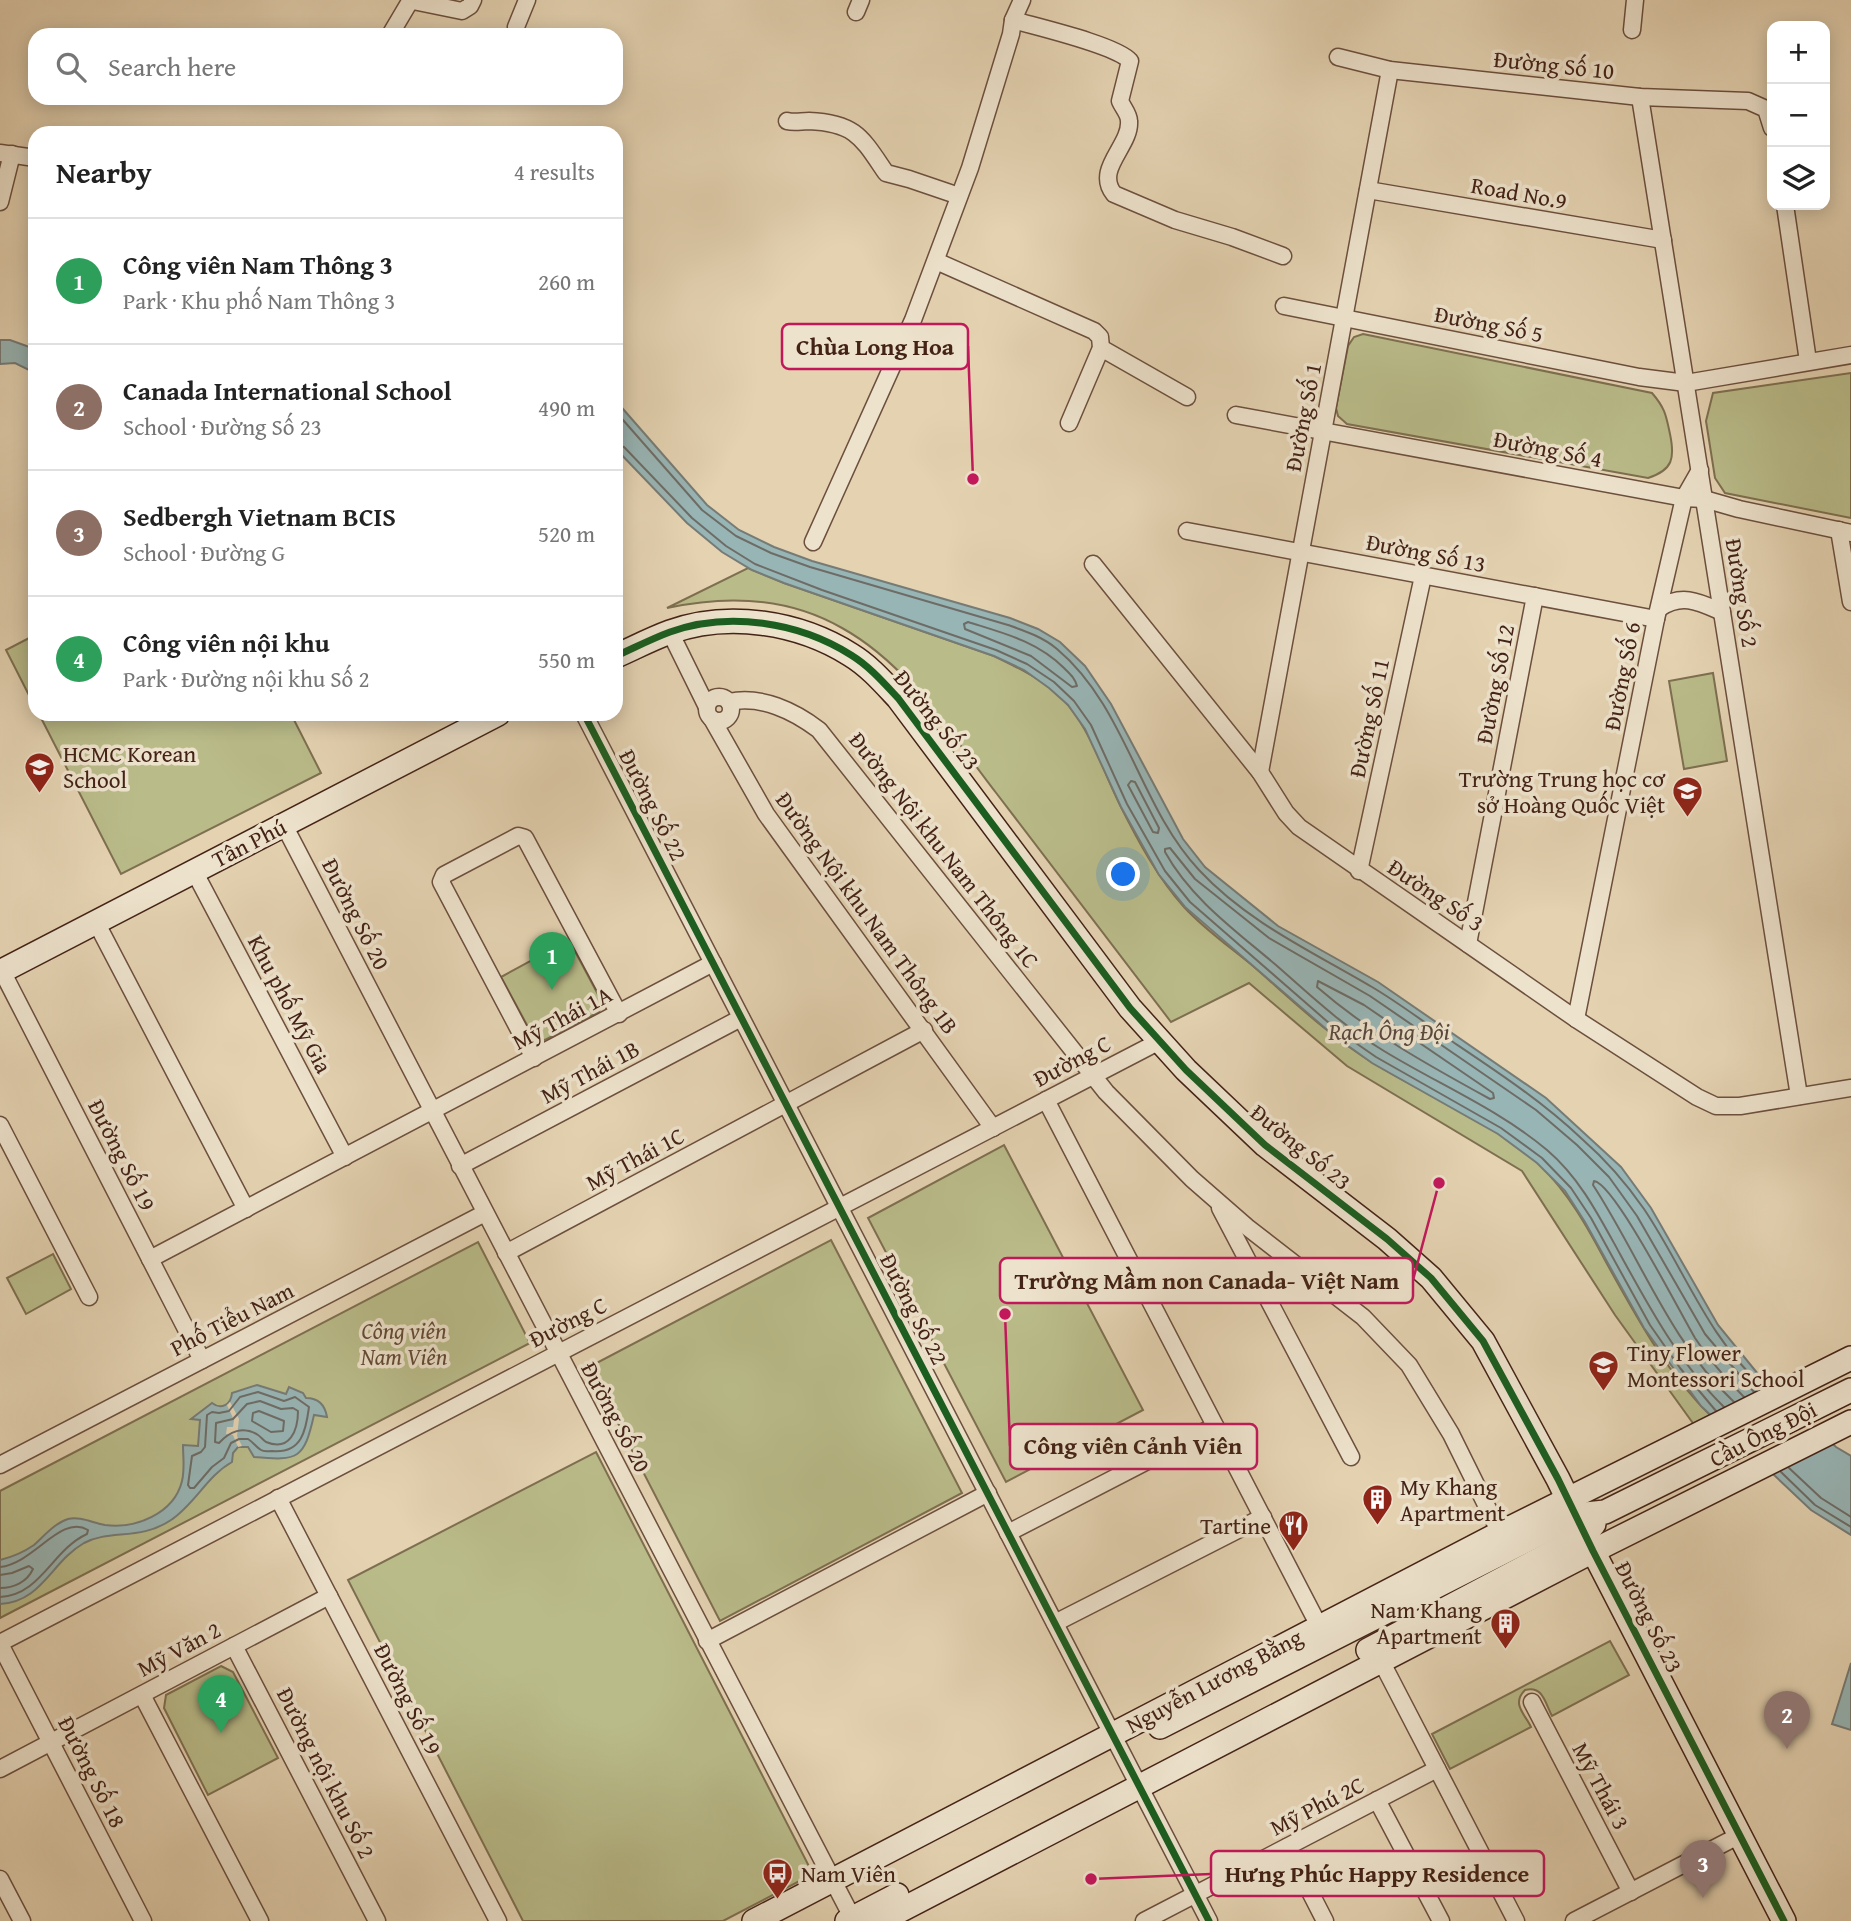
<!DOCTYPE html>
<meta charset="utf-8">
<style>
body{margin:0;font-family:"Gentium Book Plus",serif;background:#f6f6f6;color:#222}
.controls{position:absolute;right:21px;top:21px;display:grid;overflow:hidden;border-radius:14px;box-shadow:0 4px 18px #0003}
.controls button{width:63px;height:63px;display:grid;place-items:center;padding:0;border:0;border-bottom:2px solid #e0e0e0;background:#fff;color:#222;font:35px sans-serif}
.you{position:absolute;left:1124px;top:875px;width:24px;height:24px;margin:-18px;border:5px solid #fff;border-radius:50%;background:#1a73e8;box-shadow:0 0 0 10px #1a73e833}
.badge{display:grid;place-items:center;width:46px;height:46px;border-radius:50%;background:#ea580c;color:#fff;font-size:23px;font-weight:700}
.pin{position:absolute;translate:-50% -58px;filter:drop-shadow(0 2px 4px #0008)}
.pin::after{content:'';position:absolute;top:37px;width:24px;height:21px;background:inherit;clip-path:polygon(0 0,100% 0,50% 100%)}
.list{margin:0;padding:0;list-style:none}
h2{display:flex;justify-content:space-between;align-items:center;height:91px;margin:0;padding:0 28px;font-size:30px}
h2 small{font-size:23px;font-weight:400;color:#767676}
.list li{display:grid;grid-template-columns:46px 1fr auto;gap:21px;align-items:center;box-sizing:border-box;height:126px;padding:0 28px;border-top:2px solid #e0e0e0}
.list b{display:block;font-size:26px;white-space:nowrap}
.list p{margin:0;font-size:23px;white-space:nowrap;color:#767676}
.list em{font-size:23px;font-style:normal;color:#767676}
.icon{flex:none;width:38px;height:38px;fill:none;stroke:currentColor;stroke-width:2;stroke-linecap:round;stroke-linejoin:round}
.map{position:relative;flex:none;width:1851px;height:1921px;overflow:hidden}
.search{position:absolute;background:#fff;box-shadow:0 4px 18px #0003;left:28px;top:28px;width:595px;height:77px;display:flex;align-items:center;gap:18px;box-sizing:border-box;padding:0 24px;border-radius:21px;color:#767676;font-size:26px}
.panel{position:absolute;background:#fff;box-shadow:0 4px 18px #0003;left:28px;top:126px;width:595px;height:595px;border-radius:21px}
.map>svg:first-child{display:block}
.green{fill:#b9bb89;stroke:#7e6f50;stroke-width:2}
.water{fill:#98b5b5;stroke:#767b76;stroke-width:2}
.pier{fill:#e4d2b1}
.lines{fill:none;stroke-linecap:round;stroke-linejoin:round}
.shore{stroke:#6e6c66;stroke-width:2}
.street-casing{stroke:#6c4f3e;stroke-width:19}
.secondary-casing{stroke:#442317;stroke-width:26}
.street{stroke:#ede2cc;stroke-width:16}
.secondary{stroke:#ede2cc;stroke-width:23}
.cycleway-casing{stroke:#ede2cc;stroke-width:11}
.cycleway{stroke:#1b5e20;stroke-width:7}
.labels{text-anchor:middle;stroke-width:7;stroke-linejoin:round;paint-order:stroke}
.street-label{font-size:23px;fill:#442317;stroke:#ede2cc}
.poi-label{font-size:23px;fill:#442317;stroke:#ede2cc;text-anchor:start}
.park-label{font-size:23px;font-style:italic;fill:#614934;stroke:#ede2cc}
.water-label{font-size:24px;font-style:italic;fill:#59483e;stroke:#ede2cc}
.leader{fill:none;stroke:#c2185b;stroke-width:2.5}
.callout-dot{fill:#c2185b;stroke:#ede2cc;stroke-width:2.5}
.callout{fill:#ede2cc;stroke:#c2185b;stroke-width:2.5}
.callout-label{font-size:24px;text-anchor:middle;font-weight:bold;fill:#442317}
</style>
<div class="map">
<svg width="1851" height="1921" viewBox="0 0 1851 1921">
<rect width="100%" height="100%" fill="#e4d2b1"/>
<filter id="stains"><feTurbulence type="fractalNoise" baseFrequency=".00286" numOctaves="4"/><feColorMatrix values="0 0 0 0 .2 0 0 0 0 .09 0 0 0 0 .02 0 0 0 .5 -.17"/></filter>
<radialGradient id="worn" r=".72"><stop offset=".6" stop-color="#630" stop-opacity="0"/><stop offset="1" stop-color="#630" stop-opacity=".3"/></radialGradient>
<g class="green">
<path d="M1363 334 1652 393C1665 408 1666 415 1670 434 1675 458 1673 470 1648 478L1347 424 1338 416 1336 408 1348 346 1354 337Z"/>
<path d="M1851 373V518L1725 493 1715 478 1706 421 1713 393Z"/>
<path d="M748 568 784 583 994 656C1021 669 1050 683 1069 706 1093 736 1104 773 1121 807 1138 841 1158 878 1184 907 1204 929 1230 947 1253 966 1292 1000 1330 1037 1375 1064 1425 1095 1498 1125 1540 1165 1569 1194 1587 1226 1606 1262 1636 1316 1667 1374 1712 1417L1695 1426 1615 1315 1522 1171 1347 1066 1249 983 1171 1022C1113 946 1055 870 997 794 951 735 909 665 842 628 788 597 727 595 667 608Z"/>
<path d="M35 635V707L6 650Z"/>
<path d="M1713 673 1727 761 1684 769 1669 681Z"/>
<path d="M39 714H291L321 773 121 874Z"/>
<path d="M569 940 602 1002 599 1012 545 1040 534 1038 501 977Z"/>
<path d="M1004 1145 1143 1410 1006 1482 868 1218Z"/>
<path d="M831 1240 962 1493 720 1621 589 1367Z"/>
<path d="M478 1242 530 1343 0 1618V1491Z"/>
<path d="M53 1254 71 1289 26 1314 7 1278Z"/>
<path d="M596 1452 813 1874 723 1921H523L348 1580Z"/>
<path d="M1610 1641 1629 1675 1552 1716C1545 1703 1543 1685 1525 1690 1511 1704 1525 1714 1531 1727L1450 1769 1432 1734Z"/>
<path d="M221 1666 233 1672 278 1758 208 1795 164 1708 166 1695Z"/>
</g>
<g class="water">
<path d="M0 340H10L35 349V373L15 363 0 364Z"/>
<path d="M616 401 707 505 739 530 774 547 812 561 1010 618 1038 629 1060 642 1085 666 1111 704 1183 839 1205 867 1278 926 1378 982 1546 1098 1621 1167 1651 1208 1718 1325 1758 1374 1836 1447 1851 1456V1535L1811 1510 1701 1406 1644 1328 1585 1222 1565 1191 1537 1163 1498 1134 1372 1063 1333 1035 1185 907 1159 875 1121 807 1085 729 1068 705 1049 688 1024 670 994 656 784 583 752 570 722 552 687 523 616 449Z"/>
<path d="M257 1385 286 1394 289 1387 303 1393 306 1398C318 1398 325 1405 327 1417L314 1415C304 1459 299 1461 254 1457L248 1447H238L233 1453 232 1462C207 1476 195 1504 171 1520 140 1541 110 1529 84 1543 51 1562 42 1602 0 1604V1560C12 1557 24 1552 34 1545 44 1536 55 1523 68 1519 80 1516 93 1523 105 1525 135 1529 174 1514 182 1481 185 1468 183 1458 183 1445L198 1446 200 1420 191 1419 212 1403C221 1410 231 1405 232 1393Z"/>
<path d="M1851 1663V1730L1832 1724Z"/>
</g>
<g class="pier">
<path d="M1776 1385 1835 1440 1768 1474 1709 1419Z"/>
<path d="M230 1402 239 1419 237 1436 242 1446 238 1447 233 1435 226 1434 227 1427H233L234 1420 227 1405Z"/>
</g>
<g class="lines">
<g class="shore">
<path d="M616 412 702 510 736 536 771 553 810 567 1008 625C1025 631 1043 637 1057 649 1126 707 1139 806 1199 870 1247 922 1313 952 1372 987 1399 1003 1424 1022 1450 1040 1496 1071 1542 1101 1582 1139 1606 1160 1626 1183 1644 1209 1685 1270 1706 1335 1763 1387"/>
<path d="M616 445 624 447 692 518 726 546 755 564 822 590 996 650 1027 664 1054 682 1074 701 1091 725 1127 804 1165 871 1190 902 1337 1030 1376 1057 1501 1128 1542 1158 1571 1188 1591 1218 1650 1325 1680 1368 1716 1411"/>
<path d="M968 622C1003 633 1037 641 1064 668 1070 674 1075 678 1077 686L1072 687 1031 656 965 629 964 624Z"/>
<path d="M1131 781 1135 782 1159 828 1158 833 1153 832 1128 785Z"/>
<path d="M1318 981 1364 1005 1493 1093 1494 1098 1490 1099C1428 1065 1370 1033 1317 987Z"/>
<path d="M258 1392 284 1401 295 1397 309 1407C306 1430 302 1454 272 1451 268 1451 264 1452 261 1450 256 1447 253 1442 248 1439H239L231 1443 224 1458 212 1467 194 1488H190L188 1485 192 1456 201 1452 205 1447 207 1415 212 1412 219 1413 229 1411 240 1397Z"/>
<path d="M260 1401 281 1409 293 1408 298 1411C298 1430 290 1452 266 1442 263 1440 261 1437 258 1435 243 1425 229 1432 219 1443L215 1442 216 1423 233 1419 247 1404Z"/>
<path d="M1734 1402C1670 1342 1640 1257 1593 1185L1594 1181C1615 1184 1680 1313 1695 1338 1708 1358 1727 1380 1744 1397"/>
<path d="M1724 1407C1680 1364 1649 1307 1620 1254 1599 1216 1580 1178 1547 1150 1498 1109 1438 1084 1384 1051 1344 1027 1310 995 1276 965 1236 931 1191 899 1165 852V849L1170 848 1195 879 1269 938 1370 996 1536 1110 1577 1145 1609 1177 1637 1216 1705 1334 1754 1392"/>
<path d="M259 1411 284 1421 283 1431 271 1432 252 1421 253 1413Z"/>
<path d="M1789 1468 1821 1498 1851 1517"/>
<path d="M1781 1472 1815 1505 1851 1527"/>
<path d="M0 1567C35 1563 60 1514 88 1530L87 1534C52 1550 41 1595 0 1597"/>
<path d="M0 1575 12 1573 29 1566 33 1569C27 1582 14 1588 0 1588"/>
</g>
<defs>
<g id="street">
<path d="M856 12 861 0"/>
<path d="M1013 20C1037 27 1116 45 1130 61L1120 101C1123 108 1129 114 1129 121 1131 146 1094 169 1114 194L1175 220 1232 237 1283 256"/>
<path d="M516 27 527 0"/>
<path d="M1632 30 1635 0"/>
<path d="M390 35 409 3 413 1 462 11 470 6 473 0"/>
<path d="M1338 57 1390 70 1640 97 1748 101 1766 109 1772 128"/>
<path d="M1640 97 1799 1096"/>
<path d="M787 121C795 123 801 121 809 121 856 123 862 138 886 173L909 179 959 196"/>
<path d="M0 153 35 158"/>
<path d="M1368 190 1663 240"/>
<path d="M0 202 12 154"/>
<path d="M1785 205 1808 361"/>
<path d="M936 261 1094 331 1100 337 1101 348 1069 423"/>
<path d="M1284 306 1639 377 1686 383 1851 355"/>
<path d="M1101 348 1187 397"/>
<path d="M1236 415 1684 498 1704 499 1739 509 1851 533"/>
<path d="M1839 530 1851 602"/>
<path d="M1187 531 1656 619"/>
<path d="M813 542 913 320 970 168 1011 34 1013 20 1022 0"/>
<path d="M1093 564 1260 772 1286 813 1299 827 1576 1019 1697 1097 1716 1106H1740L1851 1088"/>
<path d="M1660 608C1682 593 1699 602 1722 612"/>
<path d="M670 632 707 707"/>
<circle cx="719" cy="709" r="12"/>
<path d="M729 702C761 695 794 711 819 730L1106 1092 1192 1179 1247 1227 1363 1317 1409 1365 1451 1434 1500 1533"/>
<path d="M584 714 1209 1921"/>
<path d="M712 719 766 814 993 1128"/>
<path d="M1260 772 1390 70"/>
<path d="M284 825 854 1921"/>
<path d="M194 871 345 1157"/>
<path d="M1359 871 1423 576"/>
<path d="M96 922 246 1209"/>
<path d="M1468 944 1535 596"/>
<path d="M2 971 202 1360"/>
<path d="M1576 1019 1656 619 1684 498 1700 470"/>
<path d="M534 1058 441 882 444 875 518 836 525 838 619 1014"/>
<path d="M1046 1100 1319 1626"/>
<path d="M0 1125 89 1297"/>
<path d="M460 1166 741 1018"/>
<path d="M1220 1208 1351 1457"/>
<path d="M506 1253 924 1030"/>
<path d="M150 1259 713 963"/>
<path d="M0 1465 485 1213"/>
<path d="M278 1498 498 1921"/>
<path d="M1008 1533 1215 1426"/>
<path d="M1055 1623 1263 1517"/>
<path d="M707 1641 988 1493"/>
<path d="M0 1643 1158 1042"/>
<path d="M0 1644 143 1921"/>
<path d="M234 1646 377 1921"/>
<path d="M1377 1653 1516 1921"/>
<path d="M142 1695 260 1921"/>
<path d="M1532 1702 1631 1892"/>
<path d="M0 1769 329 1596"/>
<path d="M1377 1800 1441 1921"/>
<path d="M1287 1847 1325 1921"/>
<path d="M0 1879 22 1921"/>
<path d="M1144 1921 1437 1769"/>
<path d="M1574 1921 1740 1835"/>
</g>
<g id="secondary">
<path d="M616 656C634 648 651 639 670 632 728 611 799 622 851 655 869 666 883 682 898 698L1130 1008 1186 1070 1265 1145 1387 1239 1431 1278 1483 1341 1558 1479 1593 1551 1784 1921"/>
<path d="M0 972 498 714"/>
<path d="M1368 1650 1585 1535 1594 1524"/>
<path d="M1160 1727 1576 1515 1605 1512 1851 1390"/>
<path d="M754 1921 1500 1533 1851 1358"/>
<path d="M847 1921 897 1895"/>
<path d="M880 1921 1593 1551 1851 1422"/>
</g>
</defs>
<use href="#street" class="street-casing"/>
<use href="#secondary" class="secondary-casing"/>
<use href="#street" class="street"/>
<use href="#secondary" class="secondary"/>
<defs>
<g id="cycleway">
<path d="M616 656C634 648 651 639 670 632 728 611 799 622 851 655 869 666 883 682 898 698L1130 1008 1186 1070 1265 1145 1387 1239 1431 1278 1483 1341 1558 1479 1593 1551 1784 1921"/>
<path d="M584 714 1209 1921"/>
</g>
</defs>
<use href="#cycleway" class="cycleway-casing"/>
<use href="#cycleway" class="cycleway"/>
</g>
<defs>
<symbol id="school-pin" viewBox="-11 -11 22 30"><path d="M0 17L-7.5 6A9.5 9.5 0 1 1 7.5 6Z" fill="#8f2418" stroke="#ede2cc"/><path d="M0-5L7-2L0 1L-7-2ZM-4 1L0 2.5L4 1V4Q0 6-4 4Z" fill="#fff"/></symbol>
<symbol id="building-pin" viewBox="-11 -11 22 30"><path d="M0 17L-7.5 6A9.5 9.5 0 1 1 7.5 6Z" fill="#8f2418" stroke="#ede2cc"/><path d="M-4-6H4V6H1V3H-1V6H-4ZM-2.5-4.3h1.7v1.8h-1.7ZM.8-4.3h1.7v1.8H.8ZM-2.5-1h1.7V.8h-1.7ZM.8-1h1.7V.8H.8Z" fill="#fff"/></symbol>
<symbol id="restaurant-pin" viewBox="-11 -11 22 30"><path d="M0 17L-7.5 6A9.5 9.5 0 1 1 7.5 6Z" fill="#8f2418" stroke="#ede2cc"/><path d="M-5-6h1v4h1v-4h1v4h1v-4h1v5L-1.5 .5V6h-2V.5L-5-1ZM5-6V6H3V1.5H1.5Q1.5-4 5-6Z" fill="#fff"/></symbol>
<symbol id="bus-pin" viewBox="-11 -11 22 30"><path d="M0 17L-7.5 6A9.5 9.5 0 1 1 7.5 6Z" fill="#8f2418" stroke="#ede2cc"/><path d="M-5-6H5V4H4V6H2V4H-2V6H-4V4H-5ZM-3.5-4V0h7V-4ZM-3.5 1.2v1.5H-2V1.2ZM2 1.2v1.5H3.5V1.2Z" fill="#fff"/></symbol>
</defs>
<g fill-rule="evenodd">
<use href="#school-pin" x="22" y="750" width="35" height="47"/>
<use href="#school-pin" x="1670" y="774" width="35" height="47"/>
<use href="#school-pin" x="1586" y="1348" width="35" height="47"/>
<use href="#building-pin" x="1360" y="1482" width="35" height="47"/>
<use href="#restaurant-pin" x="1276" y="1508" width="35" height="47"/>
<use href="#building-pin" x="1488" y="1606" width="35" height="47"/>
<use href="#bus-pin" x="760" y="1856" width="35" height="47"/>
</g>
<g class="labels">
<g class="street-label">
<text transform="translate(1554 65) rotate(6)" y="8">Đường Số 10</text>
<text transform="translate(1519 193) rotate(10)" y="8">Road No.9</text>
<text transform="translate(1489 324) rotate(11)" y="8">Đường Số 5</text>
<text transform="translate(1303 417) rotate(-79)" y="8">Đường Số 1</text>
<text transform="translate(1548 449) rotate(11)" y="8">Đường Số 4</text>
<text transform="translate(1426 553) rotate(11)" y="8">Đường Số 13</text>
<text transform="translate(1742 593) rotate(81)" y="8">Đường Số 2</text>
<text transform="translate(1622 676) rotate(-79)" y="8">Đường Số 6</text>
<text transform="translate(1495 684) rotate(-79)" y="8">Đường Số 12</text>
<text transform="translate(1369 718) rotate(-78)" y="8">Đường Số 11</text>
<text transform="translate(937 720) rotate(51)" y="8">Đường Số 23</text>
<text transform="translate(653 805) rotate(63)" y="8">Đường Số 22</text>
<text transform="translate(249 843) rotate(-27)" y="8">Tân Phú</text>
<text transform="translate(944 850) rotate(52)" y="8">Đường Nội khu Nam Thông 1C</text>
<text transform="translate(1436 895) rotate(34)" y="8">Đường Số 3</text>
<text transform="translate(867 913) rotate(54)" y="8">Đường Nội khu Nam Thông 1B</text>
<text transform="translate(356 914) rotate(63)" y="8">Đường Số 20</text>
<text transform="translate(290 1004) rotate(62)" y="8">Khu phố Mỹ Gia</text>
<text transform="translate(562 1018) rotate(-28)" y="8">Mỹ Thái 1A</text>
<text transform="translate(1072 1061) rotate(-28)" y="8">Đường C</text>
<text transform="translate(590 1072) rotate(-28)" y="8">Mỹ Thái 1B</text>
<text transform="translate(1301 1147) rotate(39)" y="8">Đường Số 23</text>
<text transform="translate(122 1155) rotate(63)" y="8">Đường Số 19</text>
<text transform="translate(635 1159) rotate(-28)" y="8">Mỹ Thái 1C</text>
<text transform="translate(914 1309) rotate(63)" y="8">Đường Số 22</text>
<text transform="translate(232 1319) rotate(-27)" y="8">Phố Tiểu Nam</text>
<text transform="translate(568 1322) rotate(-27)" y="8">Đường C</text>
<text transform="translate(616 1417) rotate(62)" y="8">Đường Số 20</text>
<text transform="translate(1763 1434) rotate(-27)" y="8">Cầu Ông Đội</text>
<text transform="translate(1649 1617) rotate(63)" y="8">Đường Số 23</text>
<text transform="translate(179 1649) rotate(-28)" y="8">Mỹ Văn 2</text>
<text transform="translate(1214 1681) rotate(-28)" y="8">Nguyễn Lương Bằng</text>
<text transform="translate(408 1699) rotate(63)" y="8">Đường Số 19</text>
<text transform="translate(92 1772) rotate(63)" y="8">Đường Số 18</text>
<text transform="translate(326 1773) rotate(63)" y="8">Đường nội khu Số 2</text>
<text transform="translate(1601 1786) rotate(62)" y="8">Mỹ Thái 3</text>
<text transform="translate(1317 1806) rotate(-27)" y="8">Mỹ Phú 2C</text>
</g>
<g class="poi-label">
<text x="63" y="762">HCMC Korean<tspan x="63" dy="26">School</tspan></text>
<text x="1665" y="787" text-anchor="end">Trường Trung học cơ<tspan x="1665" dy="26">sở Hoàng Quốc Việt</tspan></text>
<text x="1627" y="1361">Tiny Flower<tspan x="1627" dy="26">Montessori School</tspan></text>
<text x="1400" y="1495">My Khang<tspan x="1400" dy="26">Apartment</tspan></text>
<text x="1271" y="1534" text-anchor="end">Tartine</text>
<text x="1482" y="1618" text-anchor="end">Nam Khang<tspan x="1482" dy="26">Apartment</tspan></text>
<text x="801" y="1882">Nam Viên</text>
</g>
<g class="park-label">
<text x="404" y="1339">Công viên<tspan x="404" dy="26">Nam Viên</tspan></text>
</g>
<g class="water-label">
<text x="1389" y="1040">Rạch Ông Đội</text>
</g>
</g>
<path class="leader" d="M973 479L968 346M1439 1183L1413 1280M1005 1314L1010 1446M1091 1879L1211 1874"/>
<g class="callout-dot">
<circle cx="973" cy="479" r="7"/>
<circle cx="1439" cy="1183" r="7"/>
<circle cx="1005" cy="1314" r="7"/>
<circle cx="1091" cy="1879" r="7"/>
</g>
<g class="callout">
<rect x="782" y="324" width="186" height="45" rx="7"/>
<rect x="1000" y="1258" width="413" height="45" rx="7"/>
<rect x="1010" y="1424" width="247" height="45" rx="7"/>
<rect x="1211" y="1851" width="333" height="45" rx="7"/>
</g>
<g class="callout-label">
<text x="875" y="355">Chùa Long Hoa</text>
<text x="1207" y="1289">Trường Mầm non Canada- Việt Nam</text>
<text x="1133" y="1454">Công viên Cảnh Viên</text>
<text x="1377" y="1882">Hưng Phúc Happy Residence</text>
</g>
<rect width="100%" height="100%" filter="url(#stains)"/>
<rect width="100%" height="100%" fill="url(#worn)"/>
</svg>
<div class="controls">
<button>+</button>
<button>−</button>
<button><svg class="icon" aria-label="layers" viewBox="0 0 24 24"><path d="M12 4l9 5-9 5-9-5zM3 14l9 5 9-5"/></svg></button>
</div>
<div class="you"></div>
<div class="pin badge" style="left:552px;top:990px;background:#2e9e5b">1</div>
<div class="pin badge" style="left:1787px;top:1749px;background:#8d6e63">2</div>
<div class="pin badge" style="left:1703px;top:1898px;background:#8d6e63">3</div>
<div class="pin badge" style="left:221px;top:1733px;background:#2e9e5b">4</div>
<div class="search"><svg class="icon" aria-label="search" viewBox="0 0 24 24"><circle cx="10" cy="10" r="6"/><path d="M15 15l6 6"/></svg>Search here</div>
<section class="panel">
<h2>Nearby<small>4 results</small></h2>
<ul class="list">
<li><span class="badge" style="background:#2e9e5b">1</span><div><b>Công viên Nam Thông 3</b><p>Park · Khu phố Nam Thông 3</p></div><em>260 m</em></li>
<li><span class="badge" style="background:#8d6e63">2</span><div><b>Canada International School</b><p>School · Đường Số 23</p></div><em>490 m</em></li>
<li><span class="badge" style="background:#8d6e63">3</span><div><b>Sedbergh Vietnam BCIS</b><p>School · Đường G</p></div><em>520 m</em></li>
<li><span class="badge" style="background:#2e9e5b">4</span><div><b>Công viên nội khu</b><p>Park · Đường nội khu Số 2</p></div><em>550 m</em></li>
</ul>
</section>
</div>
